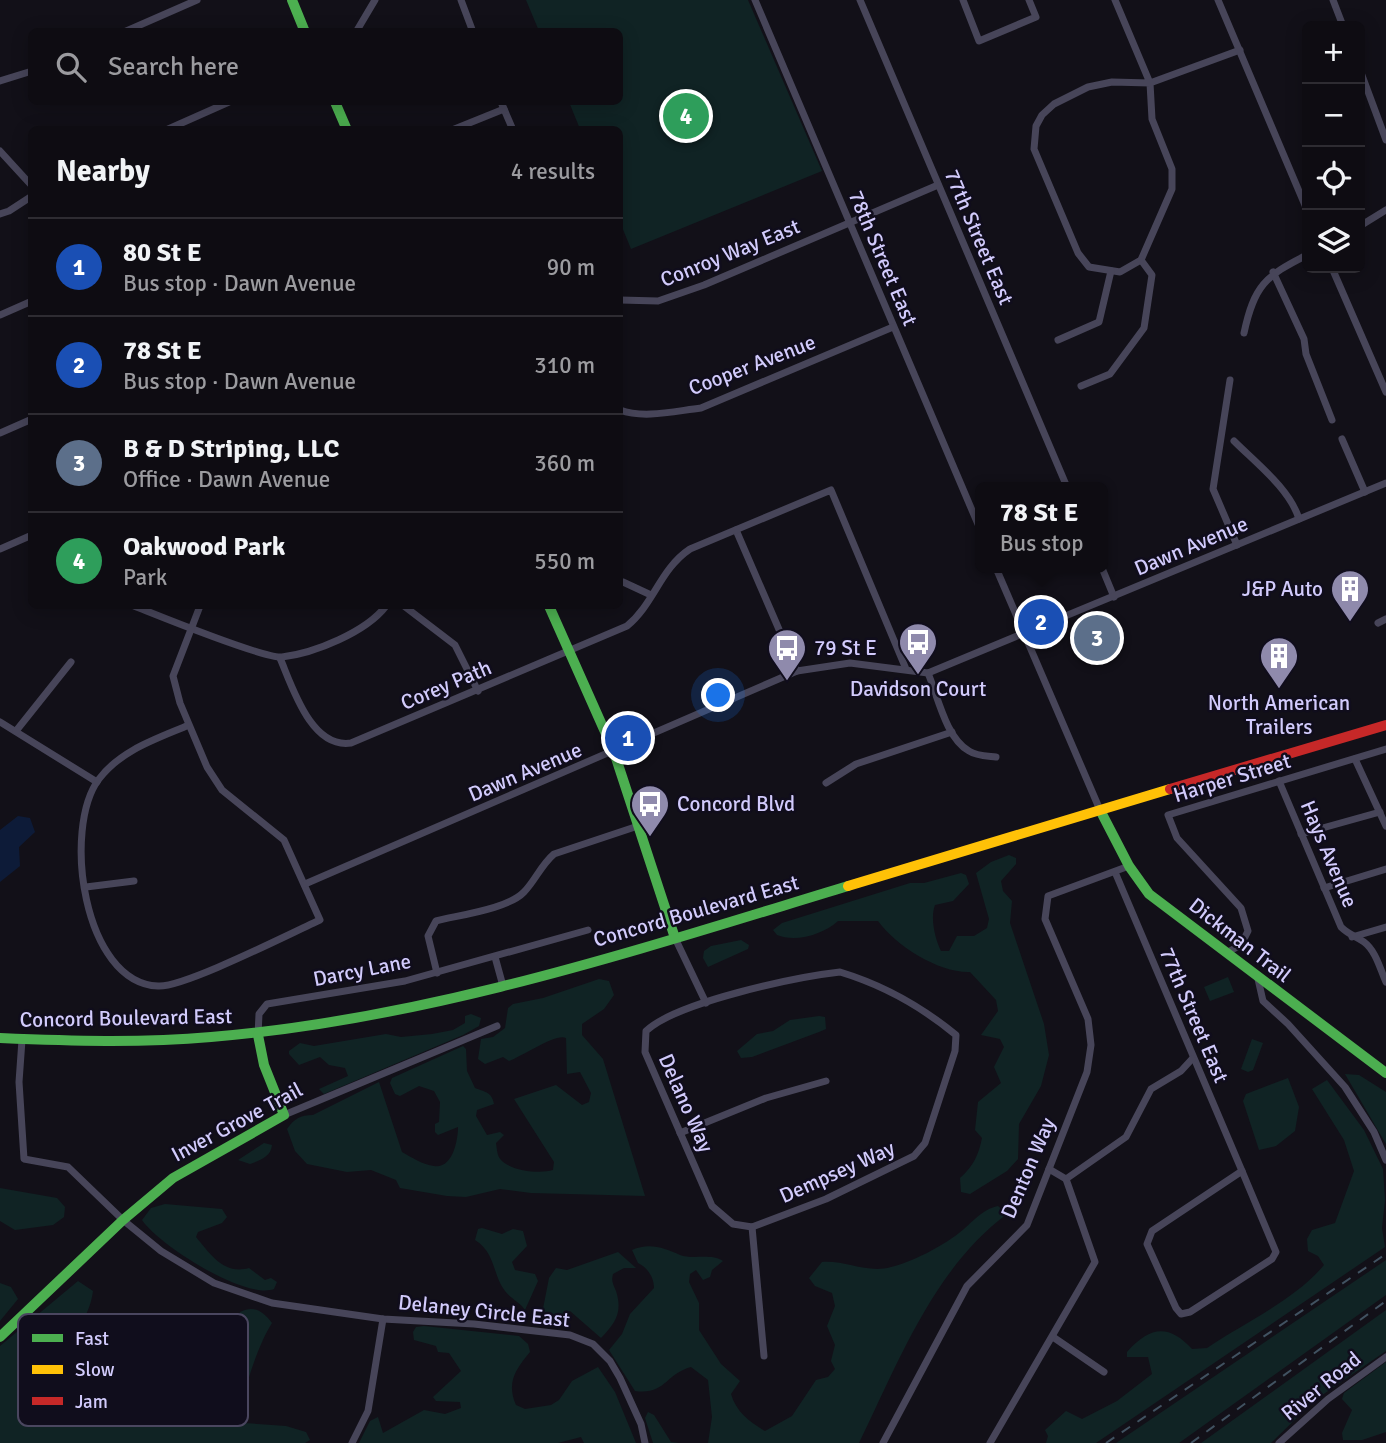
<!DOCTYPE html>
<meta charset="utf-8">
<style>
body{margin:0;font-family:Signika,sans-serif;background:#17151b;color:#f1f3f6}
.controls{position:absolute;right:21px;top:21px;display:grid;overflow:hidden;border-radius:10px;box-shadow:0 4px 18px #0003}
.controls button{width:63px;height:63px;display:grid;place-items:center;padding:0;border:0;border-bottom:2px solid #2e2c32;background:#0e0c12;color:#f1f3f6;font:35px sans-serif}
.you{position:absolute;left:719px;top:696px;width:24px;height:24px;margin:-18px;border:5px solid #fff;border-radius:50%;background:#1a73e8;box-shadow:0 0 0 10px #1a73e833}
.badge{display:grid;place-items:center;width:46px;height:46px;border-radius:50%;background:#db2777;color:#fff;font-size:23px;font-weight:700}
.pin{position:absolute;translate:-50% -50%;border:4px solid #fff;box-shadow:0 2px 7px #0006}
.popup{position:absolute;left:975px;top:482px;width:133px;height:91px;box-sizing:border-box;display:grid;place-content:center;border-radius:10px;background:#0e0c12;filter:drop-shadow(0 2px 5px #0005);font-size:23px;white-space:nowrap;color:#9b9b9f}
.popup b{font-size:26px;color:#f1f3f6}
.popup::after{content:'';position:absolute;left:50%;top:100%;margin-left:-14px;border:14px solid transparent;border-top-color:#0e0c12}
.list{margin:0;padding:0;list-style:none}
h2{display:flex;justify-content:space-between;align-items:center;height:91px;margin:0;padding:0 28px;font-size:30px}
h2 small{font-size:23px;font-weight:400;color:#9b9b9f}
.list li{display:grid;grid-template-columns:46px 1fr auto;gap:21px;align-items:center;box-sizing:border-box;height:98px;padding:0 28px;border-top:2px solid #2e2c32}
.list b{display:block;font-size:26px;white-space:nowrap}
.list p{margin:0;font-size:23px;white-space:nowrap;color:#9b9b9f}
.list em{font-size:23px;font-style:normal;color:#9b9b9f}
.icon{flex:none;width:38px;height:38px;fill:none;stroke:currentColor;stroke-width:2;stroke-linecap:round;stroke-linejoin:round}
.map{position:relative;flex:none;width:1386px;height:1443px;overflow:hidden}
.search{position:absolute;background:#0e0c12;box-shadow:0 4px 18px #0003;left:28px;top:28px;width:595px;height:77px;display:flex;align-items:center;gap:18px;box-sizing:border-box;padding:0 24px;border-radius:10px;color:#9b9b9f;font-size:26px}
.panel{position:absolute;background:#0e0c12;box-shadow:0 4px 18px #0003;left:28px;top:126px;width:595px;height:483px;border-radius:10px}
.map>svg:first-child{display:block}
.green{fill:#102324}
.water{fill:#0d1b38}
.lines{fill:none;stroke-linecap:round;stroke-linejoin:round}
.street{stroke:#474559;stroke-width:7}
.fast{stroke:#4caf50;stroke-width:10}
.slow{stroke:#ffc107;stroke-width:10}
.jam{stroke:#c62828;stroke-width:10}
.rail{stroke:#415261;stroke-width:2;stroke-dasharray:10 9;stroke-linecap:butt}
.labels{text-anchor:middle;stroke-width:5;stroke-linejoin:round;paint-order:stroke}
.street-label{font-size:21px;fill:#d2cbfc;stroke:#100d1c}
.poi-label{font-size:21px;fill:#d2cbfc;stroke:#100d1c;text-anchor:start}
.key{fill:#100d1c;stroke:#4a465f;stroke-width:2}
.key-label{font-size:19px;fill:#d2cbfc}
</style>
<div class="map">
<svg width="1386" height="1443" viewBox="0 0 1386 1443">
<rect width="100%" height="100%" fill="#121018"/>
<g class="green">
<path d="M526 0H748L822 171 631 249 620 222V130L580 129 569 102H620V32L539 31Z"/>
<path d="M1009 855 1016 858V864L1001 881 1003 891 1012 901 1010 923 1044 1024 1049 1055 1041 1086 1019 1124 1018 1159 1007 1171 970 1194 961 1192 960 1178C973 1167 979 1154 982 1138L975 1130 978 1102 1001 1083 994 1067 1004 1047 1000 1039 981 1035 998 1011 996 1000 970 972C939 973 896 946 878 921H838C824 934 796 943 777 935L773 930 782 923 910 883H924L961 873 966 875 969 884 953 901 935 905C930 918 935 939 941 951H949L957 936H974L987 928 989 919 976 873 991 862Z"/>
<path d="M741 940 749 945 748 949 708 967 703 958 704 951 711 946Z"/>
<path d="M1228 977 1234 992 1210 1001 1204 987Z"/>
<path d="M599 979 609 981 614 995 604 1009 582 1024V1035L603 1059 645 1196 531 1193 500 1189 466 1197 447 1196 400 1188 396 1180 371 1170 347 1172 307 1164 295 1151 287 1129C294 1119 300 1115 313 1115L379 1082 402 1152C411 1157 423 1165 434 1166 453 1169 458 1140 458 1127L438 1135 435 1132V1124L439 1122 440 1102 434 1091 419 1086 400 1096 395 1094 390 1083 392 1078 463 1046 466 1049 467 1071 475 1088C485 1092 492 1092 494 1104L477 1110 476 1116 487 1135 500 1132 504 1135 496 1143C497 1149 497 1156 501 1160 511 1171 540 1174 553 1170L554 1162 514 1099 556 1085 582 1105 589 1102 591 1093 580 1072 567 1074 566 1038C556 1033 523 1056 509 1061L503 1057 485 1064 478 1059 481 1039 493 1037 505 1028 508 1008 513 1004 543 998Z"/>
<path d="M471 1014 481 1018 479 1026 463 1035 324 1094 319 1089 348 1076 345 1068 329 1065 320 1057 299 1065 289 1054V1051L300 1043 314 1046 386 1034 401 1037 432 1034 453 1030 465 1023V1016Z"/>
<path d="M819 1016 825 1017 826 1029 819 1032 752 1057 741 1058 737 1051 757 1034 773 1031 790 1020Z"/>
<path d="M1252 1039 1263 1043 1253 1070 1248 1072 1241 1069Z"/>
<path d="M1345 1074 1359 1075 1386 1092V1144Z"/>
<path d="M1288 1078 1299 1107 1295 1131 1276 1146 1259 1150 1243 1101 1246 1094Z"/>
<path d="M1327 1080 1364 1130 1383 1169 1385 1200 1382 1228 1385 1247 1096 1443H1046L1048 1436 1045 1430 1066 1411 1082 1419 1117 1401 1152 1374 1148 1357H1127V1352C1150 1326 1169 1324 1192 1349L1207 1348C1245 1322 1295 1300 1324 1265L1318 1256 1308 1251 1307 1239 1312 1230 1335 1223 1354 1171 1344 1140 1312 1089Z"/>
<path d="M264 1143 272 1145C271 1157 260 1160 250 1164L238 1160Z"/>
<path d="M0 1188 57 1198 65 1207 64 1217 53 1225 15 1230 0 1221Z"/>
<path d="M165 1204 222 1209 227 1217 222 1223 198 1232 196 1237C211 1255 224 1275 249 1268L265 1280 271 1278 277 1282 274 1289C245 1300 159 1245 142 1220L151 1208Z"/>
<path d="M998 1206 1007 1214C934 1268 898 1363 859 1443H708L712 1417 708 1380 691 1367C665 1374 666 1395 635 1391L609 1350 622 1334 630 1314 654 1288C654 1277 647 1267 638 1263L632 1250C649 1242 665 1248 680 1255 692 1260 711 1253 723 1261L712 1270 710 1277 703 1280 696 1270 690 1274 689 1282 699 1303V1330L721 1364 740 1381 731 1394C736 1412 750 1422 765 1431L792 1416 816 1380 828 1377 835 1369 831 1361 835 1345 827 1326 835 1306 832 1293 815 1286 809 1278 822 1262C845 1260 868 1274 891 1267 912 1262 941 1247 959 1233 971 1224 982 1209 998 1206Z"/>
<path d="M482 1228 502 1234 513 1229 523 1231 527 1246 512 1262 515 1270 535 1274 538 1281 525 1310C520 1302 511 1299 505 1291 492 1274 496 1253 475 1240L478 1229Z"/>
<path d="M618 1252 636 1268H624L613 1274C611 1281 613 1284 616 1291 623 1313 615 1323 601 1338L570 1311 565 1315 541 1319 549 1278 556 1268 567 1270Z"/>
<path d="M1386 1260V1295L1179 1443H1116Z"/>
<path d="M78 1281 93 1291C90 1316 76 1324 77 1352L88 1359 155 1368 169 1377 206 1384C223 1365 234 1338 240 1312 254 1305 263 1311 272 1323 260 1341 236 1403 244 1423L286 1426 306 1432 310 1440 305 1443H0V1346Z"/>
<path d="M0 1283 11 1287 18 1299 0 1321Z"/>
<path d="M1386 1310V1351L1315 1400 1271 1443H1201Z"/>
<path d="M424 1326 519 1336 528 1344 530 1352C516 1369 506 1382 516 1405L525 1409 551 1405 559 1400 572 1381 598 1367 615 1392 636 1443H584L581 1437 558 1443H359L370 1421 378 1417 383 1433 424 1410 445 1414 461 1408 460 1402 436 1401 433 1397 461 1371 449 1353 438 1352 436 1346 414 1340 413 1332 416 1327Z"/>
<path d="M1386 1362V1432L1362 1440H1343L1342 1433 1352 1410 1342 1399 1344 1393Z"/>
<path d="M648 1412 654 1415 671 1442 679 1443H653L645 1418Z"/>
</g>
<path class="water" d="M18 816 30 818 35 832 19 847 20 866 0 882V830Z"/>
<g class="lines">
<g class="street">
<path d="M461 0 473 32"/>
<path d="M755 0 980 529"/>
<path d="M860 0 1067 487"/>
<path d="M963 0 979 41 1036 17 1029 0"/>
<path d="M1115 0 1150 83 1152 119 1172 169V189L1141 260 1120 272 1089 267 1078 253 1034 149 1036 126 1042 115 1054 104 1088 87 1112 82 1150 83 1240 50"/>
<path d="M1218 0 1307 210"/>
<path d="M1333 0 1343 26"/>
<path d="M124 32 197 0"/>
<path d="M356 32 375 0"/>
<path d="M1360 70 1386 140"/>
<path d="M0 81 32 71"/>
<path d="M501 102 513 130"/>
<path d="M166 130 229 102"/>
<path d="M452 130 504 109"/>
<path d="M0 151 32 186"/>
<path d="M0 214 9 211 32 196"/>
<path d="M1360 226 1386 210"/>
<path d="M1332 268 1386 392"/>
<path d="M1273 272 1304 339 1306 354 1332 420"/>
<path d="M620 300 658 301 704 285 938 185"/>
<path d="M0 315 32 301"/>
<path d="M1244 333C1254 286 1265 276 1307 255"/>
<path d="M1058 340 1099 322 1111 271"/>
<path d="M1230 380 1213 489 1237 545"/>
<path d="M1081 386 1110 374 1144 328 1152 275 1141 260"/>
<path d="M620 410C644 419 675 411 701 408L893 327"/>
<path d="M0 433 32 419"/>
<path d="M1342 439 1365 492"/>
<path d="M1234 441C1256 463 1290 489 1299 519"/>
<path d="M736 530 797 671"/>
<path d="M0 549 32 535"/>
<path d="M996 568 1100 810"/>
<path d="M1102 568 1114 597"/>
<path d="M623 582 651 595"/>
<path d="M134 606C157 615 264 659 282 657 315 653 366 632 386 606"/>
<path d="M404 606 455 645 478 691"/>
<path d="M1378 623 1386 619"/>
<path d="M280 658C292 686 311 749 351 743L627 626C654 604 660 569 690 549L831 490 906 669"/>
<path d="M928 673C938 697 946 738 969 751 976 756 988 756 996 757"/>
<path d="M0 722 97 782"/>
<path d="M189 725C156 739 121 750 99 779 62 828 83 983 158 986 183 988 289 934 320 920L284 840 222 790 207 767 180 703 173 676 200 606"/>
<path d="M16 731 71 662"/>
<path d="M1355 759 1386 826"/>
<path d="M1279 781 1341 927C1349 935 1356 936 1364 942 1376 951 1380 969 1386 982"/>
<path d="M826 783 856 764 952 732"/>
<path d="M1301 834 1380 812"/>
<path d="M1115 872 1242 1171"/>
<path d="M305 884 797 671 850 663 928 673 1386 483"/>
<path d="M86 887 134 881"/>
<path d="M1324 888 1386 869"/>
<path d="M1352 937 1386 927"/>
<path d="M675 938 706 1003"/>
<path d="M1226 953 1241 945 1248 931 1241 908 1177 838 1168 815 1386 749"/>
<path d="M495 957 503 986"/>
<path d="M840 972C883 985 922 1007 956 1035L955 1051 925 1143 914 1156 826 1199 752 1227 733 1224 712 1206 645 1052 646 1031C677 1002 796 977 840 972Z"/>
<path d="M437 973 428 936 436 921C459 915 508 909 524 892 535 881 541 865 554 854L638 826"/>
<path d="M1258 979 1263 1001 1288 1024 1345 1087 1374 1132 1386 1160"/>
<path d="M258 1035 259 1014 267 1004 405 981 588 930"/>
<path d="M22 1040 19 1082 24 1159 68 1167 123 1220 161 1251 214 1283 272 1303 383 1319 474 1324 570 1335 593 1344 610 1361 620 1378 641 1424 645 1443"/>
<path d="M284 1115 497 1026"/>
<path d="M680 1133 766 1098 826 1081"/>
<path d="M1242 1171 1276 1252 1272 1259 1190 1312 1181 1314 1176 1308 1147 1244 1152 1231Z"/>
<path d="M1066 1179 1126 1137 1151 1089 1181 1071 1192 1059"/>
<path d="M752 1227 764 1356"/>
<path d="M1053 1337 1104 1372"/>
<path d="M352 1443 368 1411 383 1319"/>
<path d="M883 1443 967 1286 1027 1225 1087 1072 1091 1045 1088 1019 1045 919 1048 896 1129 866"/>
<path d="M990 1443 1095 1262 1066 1179 1049 1169"/>
<path d="M1279 1443 1328 1399 1386 1357"/>
</g>
<g class="fast">
<path d="M292 0 305 32"/>
<path d="M335 102 347 130"/>
<path d="M549 606 614 752 675 938"/>
<path d="M1100 810 1129 866 1149 894 1386 1073"/>
<path d="M0 1038C71 1041 141 1043 211 1037 430 1019 640 949 848 886"/>
<path d="M0 1337 123 1220 173 1178 284 1115 264 1065 258 1035"/>
</g>
<path class="slow" d="M848 886 1170 789"/>
<path class="jam" d="M1170 789 1386 725"/>
<g class="rail">
<path d="M1106 1443 1386 1254"/>
<path d="M1191 1443 1386 1301"/>
</g>
</g>
<defs>
<symbol id="building-pin" viewBox="-11 -11 22 30"><path d="M0 17L-7.5 6A9.5 9.5 0 1 1 7.5 6Z" fill="#8f8aac" stroke="#100d1c"/><path d="M-4-6H4V6H1V3H-1V6H-4ZM-2.5-4.3h1.7v1.8h-1.7ZM.8-4.3h1.7v1.8H.8ZM-2.5-1h1.7V.8h-1.7ZM.8-1h1.7V.8H.8Z" fill="#fff"/></symbol>
<symbol id="bus-pin" viewBox="-11 -11 22 30"><path d="M0 17L-7.5 6A9.5 9.5 0 1 1 7.5 6Z" fill="#8f8aac" stroke="#100d1c"/><path d="M-5-6H5V4H4V6H2V4H-2V6H-4V4H-5ZM-3.5-4V0h7V-4ZM-3.5 1.2v1.5H-2V1.2ZM2 1.2v1.5H3.5V1.2Z" fill="#fff"/></symbol>
</defs>
<g fill-rule="evenodd">
<use href="#building-pin" x="1328" y="567" width="44" height="60"/>
<use href="#bus-pin" x="896" y="620" width="44" height="60"/>
<use href="#bus-pin" x="765" y="626" width="44" height="60"/>
<use href="#building-pin" x="1257" y="634" width="44" height="60"/>
<use href="#bus-pin" x="628" y="782" width="44" height="60"/>
</g>
<g class="labels">
<g class="street-label">
<text transform="translate(979 237) rotate(67)" y="7">77th Street East</text>
<text transform="translate(730 253) rotate(-22)" y="7">Conroy Way East</text>
<text transform="translate(883 258) rotate(67)" y="7">78th Street East</text>
<text transform="translate(752 365) rotate(-21)" y="7">Cooper Avenue</text>
<text transform="translate(1191 546) rotate(-23)" y="7">Dawn Avenue</text>
<text transform="translate(446 685) rotate(-23)" y="7">Corey Path</text>
<text transform="translate(525 772) rotate(-23)" y="7">Dawn Avenue</text>
<text transform="translate(1232 778) rotate(-17)" y="7">Harper Street</text>
<text transform="translate(1329 854) rotate(67)" y="7">Hays Avenue</text>
<text transform="translate(696 911) rotate(-16)" y="7">Concord Boulevard East</text>
<text transform="translate(1240 940) rotate(38)" y="7">Dickman Trail</text>
<text transform="translate(362 970) rotate(-11)" y="7">Darcy Lane</text>
<text transform="translate(1194 1015) rotate(67)" y="7">77th Street East</text>
<text transform="translate(126 1018) rotate(-1)" y="7">Concord Boulevard East</text>
<text transform="translate(686 1103) rotate(66)" y="7">Delano Way</text>
<text transform="translate(237 1122) rotate(-28)" y="7">Inver Grove Trail</text>
<text transform="translate(1028 1168) rotate(-67)" y="7">Denton Way</text>
<text transform="translate(837 1172) rotate(-24)" y="7">Dempsey Way</text>
<text transform="translate(484 1311) rotate(6)" y="7">Delaney Circle East</text>
<text transform="translate(1321 1386) rotate(-39)" y="7">River Road</text>
</g>
<g class="poi-label">
<text x="1323" y="596" text-anchor="end">J&amp;P Auto</text>
<text x="814" y="655">79 St E</text>
<text x="918" y="696" text-anchor="middle">Davidson Court</text>
<text x="1279" y="710" text-anchor="middle">North American<tspan x="1279" dy="24">Trailers</tspan></text>
<text x="677" y="811">Concord Blvd</text>
</g>
</g>
<rect x="18" y="1314" width="230" height="112" rx="10" class="key"/>
<rect x="32" y="1334" width="31" height="8" fill="#4caf50"/>
<rect x="32" y="1365" width="31" height="9" fill="#ffc107"/>
<rect x="32" y="1397" width="31" height="8" fill="#c62828"/>
<g class="key-label">
<text x="75" y="1345">Fast</text>
<text x="75" y="1376">Slow</text>
<text x="75" y="1408">Jam</text>
</g>
</svg>
<div class="controls">
<button>+</button>
<button>−</button>
<button><svg class="icon" aria-label="locate" viewBox="0 0 24 24"><circle cx="12" cy="12" r="6"/><path d="M12 2v4M12 18v4M2 12h4M18 12h4"/></svg></button>
<button><svg class="icon" aria-label="layers" viewBox="0 0 24 24"><path d="M12 4l9 5-9 5-9-5zM3 14l9 5 9-5"/></svg></button>
</div>
<div class="you"></div>
<div class="pin badge" style="left:628px;top:738px;background:#1a4fb4">1</div>
<div class="pin badge" style="left:1041px;top:622px;background:#1a4fb4">2</div>
<div class="popup"><b>78 St E</b>Bus stop</div>
<div class="pin badge" style="left:1097px;top:638px;background:#5c6f8a">3</div>
<div class="pin badge" style="left:686px;top:116px;background:#2e9e5b">4</div>
<div class="search"><svg class="icon" aria-label="search" viewBox="0 0 24 24"><circle cx="10" cy="10" r="6"/><path d="M15 15l6 6"/></svg>Search here</div>
<section class="panel">
<h2>Nearby<small>4 results</small></h2>
<ul class="list">
<li><span class="badge" style="background:#1a4fb4">1</span><div><b>80 St E</b><p>Bus stop · Dawn Avenue</p></div><em>90 m</em></li>
<li><span class="badge" style="background:#1a4fb4">2</span><div><b>78 St E</b><p>Bus stop · Dawn Avenue</p></div><em>310 m</em></li>
<li><span class="badge" style="background:#5c6f8a">3</span><div><b>B &amp; D Striping, LLC</b><p>Office · Dawn Avenue</p></div><em>360 m</em></li>
<li><span class="badge" style="background:#2e9e5b">4</span><div><b>Oakwood Park</b><p>Park</p></div><em>550 m</em></li>
</ul>
</section>
</div>
